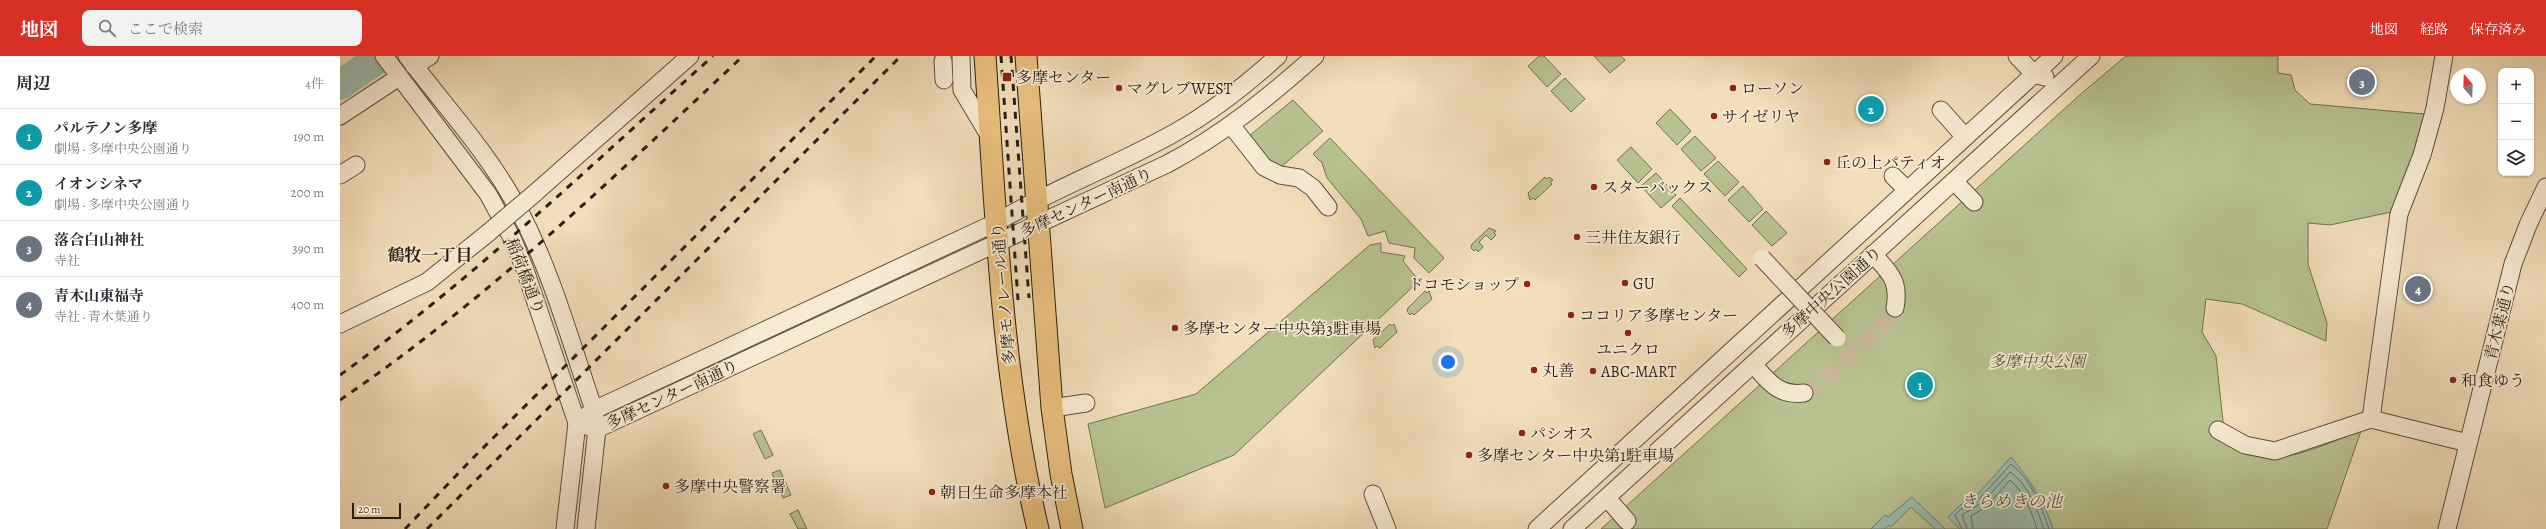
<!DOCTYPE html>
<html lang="ja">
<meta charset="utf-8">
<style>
body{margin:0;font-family:Alegreya,"Noto Serif JP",serif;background:#f2f2f3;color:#2b2b33}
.controls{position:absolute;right:12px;top:12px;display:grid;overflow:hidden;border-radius:8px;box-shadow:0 1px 3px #0004}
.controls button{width:36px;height:36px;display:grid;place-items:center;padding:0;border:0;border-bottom:1px solid #e1e1e2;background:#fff;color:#2b2b33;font:20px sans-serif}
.compass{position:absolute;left:2110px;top:12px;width:36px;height:36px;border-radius:50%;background:#fff;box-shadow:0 1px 3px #0004;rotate:341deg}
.scale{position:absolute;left:12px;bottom:10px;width:49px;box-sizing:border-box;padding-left:4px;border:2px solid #291e15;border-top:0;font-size:11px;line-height:14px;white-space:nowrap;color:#291e15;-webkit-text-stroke:3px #f7ead2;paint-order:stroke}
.you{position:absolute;left:1108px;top:306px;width:14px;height:14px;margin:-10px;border:3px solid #fff;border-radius:50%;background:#1a73e8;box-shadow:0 0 0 6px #1a73e833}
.badge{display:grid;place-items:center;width:26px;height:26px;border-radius:50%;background:#d93025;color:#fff;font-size:13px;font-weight:700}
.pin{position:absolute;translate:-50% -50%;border:2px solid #fff;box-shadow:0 1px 4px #0006}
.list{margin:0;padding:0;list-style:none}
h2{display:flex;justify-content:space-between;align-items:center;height:52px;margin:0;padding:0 16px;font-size:17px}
h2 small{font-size:13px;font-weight:400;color:#7c7c81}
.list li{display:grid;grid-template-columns:26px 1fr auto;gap:12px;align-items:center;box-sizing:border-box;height:56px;padding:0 16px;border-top:1px solid #e1e1e2}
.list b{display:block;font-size:15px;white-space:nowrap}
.list p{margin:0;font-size:13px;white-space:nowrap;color:#7c7c81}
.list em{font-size:13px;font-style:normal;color:#7c7c81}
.icon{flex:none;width:22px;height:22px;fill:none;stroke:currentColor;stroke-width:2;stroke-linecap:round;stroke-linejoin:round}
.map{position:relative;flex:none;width:2206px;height:473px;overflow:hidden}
header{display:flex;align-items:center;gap:24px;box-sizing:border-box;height:56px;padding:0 20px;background:#d93025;color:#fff}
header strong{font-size:19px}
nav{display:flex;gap:22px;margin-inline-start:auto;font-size:14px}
.search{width:280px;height:36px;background:#f2f2f3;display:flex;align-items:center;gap:10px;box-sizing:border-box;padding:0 14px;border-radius:8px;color:#7c7c81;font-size:15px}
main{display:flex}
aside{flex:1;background:#fff}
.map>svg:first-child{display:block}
.green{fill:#b8c291;stroke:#707053}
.water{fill:#9bbcae;stroke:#6d7d71}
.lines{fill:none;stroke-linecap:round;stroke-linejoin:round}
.shore{stroke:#626d62;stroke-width:1}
.river{stroke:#9bbcae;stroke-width:30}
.minor-tunnel{stroke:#cab899;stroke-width:17;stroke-dasharray:17 8;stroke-linecap:butt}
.minor-casing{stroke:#5b4e3e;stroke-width:19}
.major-casing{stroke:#291e15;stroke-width:23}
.minor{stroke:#f7ead2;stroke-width:17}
.major{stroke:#e9bf7d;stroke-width:21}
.rail{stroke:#291e15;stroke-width:3;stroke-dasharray:7 7;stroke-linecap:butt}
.minor-bridge-casing{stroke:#5b4e3e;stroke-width:19;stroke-linecap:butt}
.minor-bridge{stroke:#f7ead2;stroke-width:17}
.poi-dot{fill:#8f2418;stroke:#f7ead2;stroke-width:1.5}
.labels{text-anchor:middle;stroke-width:3.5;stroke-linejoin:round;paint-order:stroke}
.poi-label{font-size:16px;fill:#291e15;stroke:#f7ead2;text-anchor:start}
.street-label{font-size:16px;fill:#291e15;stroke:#f7ead2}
.park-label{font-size:16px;font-style:italic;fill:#544f3a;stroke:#f7ead2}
.neighbourhood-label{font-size:17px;font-weight:bold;fill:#291e15;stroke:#f7ead2}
.water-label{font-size:17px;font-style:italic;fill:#4b4d43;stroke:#f7ead2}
</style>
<header>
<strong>地図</strong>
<div class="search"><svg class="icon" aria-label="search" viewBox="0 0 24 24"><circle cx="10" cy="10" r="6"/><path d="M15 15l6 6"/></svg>ここで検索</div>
<nav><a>地図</a><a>経路</a><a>保存済み</a></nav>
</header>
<main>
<aside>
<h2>周辺<small>4件</small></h2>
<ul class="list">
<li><span class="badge" style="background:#0f9aa8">1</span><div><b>パルテノン多摩</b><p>劇場 · 多摩中央公園通り</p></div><em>190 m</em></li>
<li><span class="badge" style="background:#0f9aa8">2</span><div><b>イオンシネマ</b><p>劇場 · 多摩中央公園通り</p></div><em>200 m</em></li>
<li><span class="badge" style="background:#6b7280">3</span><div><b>落合白山神社</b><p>寺社</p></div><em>390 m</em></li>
<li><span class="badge" style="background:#6b7280">4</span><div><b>青木山東福寺</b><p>寺社 · 青木葉通り</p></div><em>400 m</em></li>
</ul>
</aside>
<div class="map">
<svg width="2206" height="473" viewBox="0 0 2206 473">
<rect width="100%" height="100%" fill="#f2deba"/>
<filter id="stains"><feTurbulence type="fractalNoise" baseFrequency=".005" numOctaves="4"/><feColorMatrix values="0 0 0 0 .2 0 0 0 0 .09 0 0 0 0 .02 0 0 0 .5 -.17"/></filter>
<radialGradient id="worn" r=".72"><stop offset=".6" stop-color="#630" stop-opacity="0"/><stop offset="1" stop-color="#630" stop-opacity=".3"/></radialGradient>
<g class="green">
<path d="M1199 0H1204L1221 18 1207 31 1188 10Z"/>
<path d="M1254 0H1281L1285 4 1270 17Z"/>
<path d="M1786 0H1938V17L1951 19 1955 34 1970 48 2084 58 2073 99 2051 156 1990 169 1968 167V208L1987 267 1986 285 1902 248 1866 243 1862 276 1876 300 1885 384C1897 392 1914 402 1930 402 1958 402 1995 384 2021 375L1987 473H1261L1743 36Z"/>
<path d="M1225 22 1245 43 1231 56 1211 35Z"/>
<path d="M953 44 983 75 941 111 926 101 909 80Z"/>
<path d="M1330 53 1351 75 1337 89 1316 67Z"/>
<path d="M1355 80 1376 102 1361 115 1341 93Z"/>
<path d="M990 82 1104 202 1089 217 1074 202 1075 192 1049 187 1045 175 1028 180 1021 163 987 122 982 107 973 98Z"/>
<path d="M1291 91 1312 113 1298 127 1277 104Z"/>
<path d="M1378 105 1399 126 1385 140 1364 118Z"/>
<path d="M1316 117 1336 139 1321 152 1301 130Z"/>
<path d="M1205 121 1207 123 1209 121 1213 124 1210 126 1212 128 1195 144 1193 142 1190 144 1188 137Z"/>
<path d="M1403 130 1423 153 1409 166 1388 144Z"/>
<path d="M1340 142 1407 213 1399 221 1332 150Z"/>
<path d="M1426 155 1447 177 1432 190 1412 169Z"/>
<path d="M1149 172 1156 175 1154 177 1156 179 1151 184 1146 179 1139 186 1143 191 1138 196 1136 193 1134 195 1131 192 1132 188Z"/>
<path d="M1041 187V196L1065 200 1063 205 1079 225 894 399 765 452 748 368 856 338 1030 189Z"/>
<path d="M1085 235 1087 237 1089 235 1092 243 1074 259 1072 257 1070 259 1067 255 1068 252Z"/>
<path d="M1050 268 1052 270 1054 268 1057 276 1040 292 1037 290 1035 292 1033 284Z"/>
<path d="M421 374 433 399 425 403 413 378Z"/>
<path d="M440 414 451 439 443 442 432 417Z"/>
<path d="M458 454 467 473H458L450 458Z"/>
</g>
<g class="water">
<path d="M1671 401C1690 424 1704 445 1713 473H1620L1608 461 1619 450 1637 439Z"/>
<path d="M1572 441 1605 473H1595L1571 451 1551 471 1549 469 1544 473H1531L1545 459 1548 461Z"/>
</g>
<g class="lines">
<g class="shore">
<path d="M1622 473 1615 459 1621 453 1640 442 1671 408C1691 423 1701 450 1709 473"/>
<path d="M1627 473 1622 459 1643 446 1670 416C1688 428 1697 453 1704 473"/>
<path d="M1633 473 1631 460 1647 450 1670 424C1684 435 1692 457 1697 473"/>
</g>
<path class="river" d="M0 29 42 0"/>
<path class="minor-tunnel" d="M1464 337 1476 331 1547 266 1555 252"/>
<defs>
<g id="minor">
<path d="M44 0 148 138 173 184 184 211 237 367 225 473"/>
<path d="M67 0C103 48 146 94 175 147 209 207 231 287 254 354L257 373 246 473"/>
<path d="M621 0 622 34 650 81"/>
<path d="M1677 0 1694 18 1705 21"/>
<path d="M603 5 604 24"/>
<path d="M74 10 90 0"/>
<path d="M1601 54 1625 81"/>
<path d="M0 60 59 21"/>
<path d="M891 69 924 111 940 119 959 122 973 132 988 151"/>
<path d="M0 119 16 109"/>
<path d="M1553 120 1567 134"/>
<path d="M1614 125 1634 146"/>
<path d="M195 137 350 0"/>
<path d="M1533 198C1550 217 1560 225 1555 252"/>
<path d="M0 268 87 226 148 177"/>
<path d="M1413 308C1429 326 1438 340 1464 337"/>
<path d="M712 352 746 347"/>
<path d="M2031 363 2059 158 2082 99 2095 52 2104 0"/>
<path d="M237 367 257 373 827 108C882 79 929 41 975 0"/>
<path d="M237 367 254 354 657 166C715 132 778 109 836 76 873 55 907 28 938 0"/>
<path d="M1878 374 1905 389 1935 395 2031 363 2128 387"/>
<path d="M1033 438 1047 473"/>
<path d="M1267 442 1287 465"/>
<path d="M1197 473 1714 0"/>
<path d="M1232 473 1751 0"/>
<path d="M2107 473 2173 208 2188 169 2206 131"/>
</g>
<g id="major">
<path d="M645 0C656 158 661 319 698 473"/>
<path d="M686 0 712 352 721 418 732 473"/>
</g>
</defs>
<use href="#minor" class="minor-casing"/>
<use href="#major" class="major-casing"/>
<use href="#minor" class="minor"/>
<use href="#major" class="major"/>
<g class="rail">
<path d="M661 0 678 244"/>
<path d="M671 0 689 242"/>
<path d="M0 319C133 223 251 109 373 0"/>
<path d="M0 344C147 244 274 121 403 0"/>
<path d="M65 473 131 404 536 0"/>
<path d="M87 473 561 0"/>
</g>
<defs>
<g id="minor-bridge">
<path d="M148 177 195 137"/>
<path d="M1422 202 1497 282"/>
</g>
</defs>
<use href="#minor-bridge" class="minor-bridge-casing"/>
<use href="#minor-bridge" class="minor-bridge"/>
</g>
<g class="poi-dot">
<rect x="662" y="16" width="10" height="10" rx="2"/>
<circle cx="779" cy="32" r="4"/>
<circle cx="1393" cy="32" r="4"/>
<circle cx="1374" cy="60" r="4"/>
<circle cx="1487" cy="106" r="4"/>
<circle cx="1254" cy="131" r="4"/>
<circle cx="1237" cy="181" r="4"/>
<circle cx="1285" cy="227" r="4"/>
<circle cx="1187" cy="228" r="4"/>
<circle cx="1231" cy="259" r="4"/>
<circle cx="835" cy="272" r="4"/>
<circle cx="1288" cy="277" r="4"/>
<circle cx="1194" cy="314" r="4"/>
<circle cx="1253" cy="315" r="4"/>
<circle cx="2113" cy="324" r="4"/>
<circle cx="1182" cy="377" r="4"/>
<circle cx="1129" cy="399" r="4"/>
<circle cx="326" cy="430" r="4"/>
<circle cx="592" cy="436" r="4"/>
</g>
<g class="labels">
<g class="poi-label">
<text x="676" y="27">多摩センター</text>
<text x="787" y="38">マグレブWEST</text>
<text x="1401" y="38">ローソン</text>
<text x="1382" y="66">サイゼリヤ</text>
<text x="1495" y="112">丘の上パティオ</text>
<text x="1262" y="137">スターバックス</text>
<text x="1245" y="187">三井住友銀行</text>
<text x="1293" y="233">GU</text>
<text x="1179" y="234" text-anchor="end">ドコモショップ</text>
<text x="1239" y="265">ココリア多摩センター</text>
<text x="843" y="278">多摩センター中央第3駐車場</text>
<text x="1288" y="299" text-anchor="middle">ユニクロ</text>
<text x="1202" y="320">丸善</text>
<text x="1261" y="321">ABC-MART</text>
<text x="2121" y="330">和食ゆう</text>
<text x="1190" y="383">パシオス</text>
<text x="1137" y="405">多摩センター中央第1駐車場</text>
<text x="334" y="436">多摩中央警察署</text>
<text x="600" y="442">朝日生命多摩本社</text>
</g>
<g class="street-label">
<text transform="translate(746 146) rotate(-25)" y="6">多摩センター南通り</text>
<text transform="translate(186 220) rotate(69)" y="6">稲荷橋通り</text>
<text transform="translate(1491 236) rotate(-42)" y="6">多摩中央公園通り</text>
<text transform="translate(663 238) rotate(-95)" y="6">多摩モノレール通り</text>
<text transform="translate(2159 265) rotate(-76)" y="6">青木葉通り</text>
<text transform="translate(332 338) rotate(-25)" y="6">多摩センター南通り</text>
</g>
<g class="park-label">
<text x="1697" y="311">多摩中央公園</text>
</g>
<g class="neighbourhood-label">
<text x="90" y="205">鶴牧一丁目</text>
</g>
<g class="water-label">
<text x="1671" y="451">きらめきの池</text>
</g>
</g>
<rect width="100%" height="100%" filter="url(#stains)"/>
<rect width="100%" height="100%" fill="url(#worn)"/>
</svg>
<div class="controls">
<button>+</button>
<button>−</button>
<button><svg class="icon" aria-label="layers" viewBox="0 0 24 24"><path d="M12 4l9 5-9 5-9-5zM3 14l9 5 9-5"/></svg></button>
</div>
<svg class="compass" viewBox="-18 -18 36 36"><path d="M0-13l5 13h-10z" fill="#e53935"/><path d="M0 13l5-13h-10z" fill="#7c7c81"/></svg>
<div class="scale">20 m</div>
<div class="you"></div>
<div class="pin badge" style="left:1580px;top:329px;background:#0f9aa8">1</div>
<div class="pin badge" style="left:1531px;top:53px;background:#0f9aa8">2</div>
<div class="pin badge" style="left:2022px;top:26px;background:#6b7280">3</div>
<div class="pin badge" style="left:2078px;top:233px;background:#6b7280">4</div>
</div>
</main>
